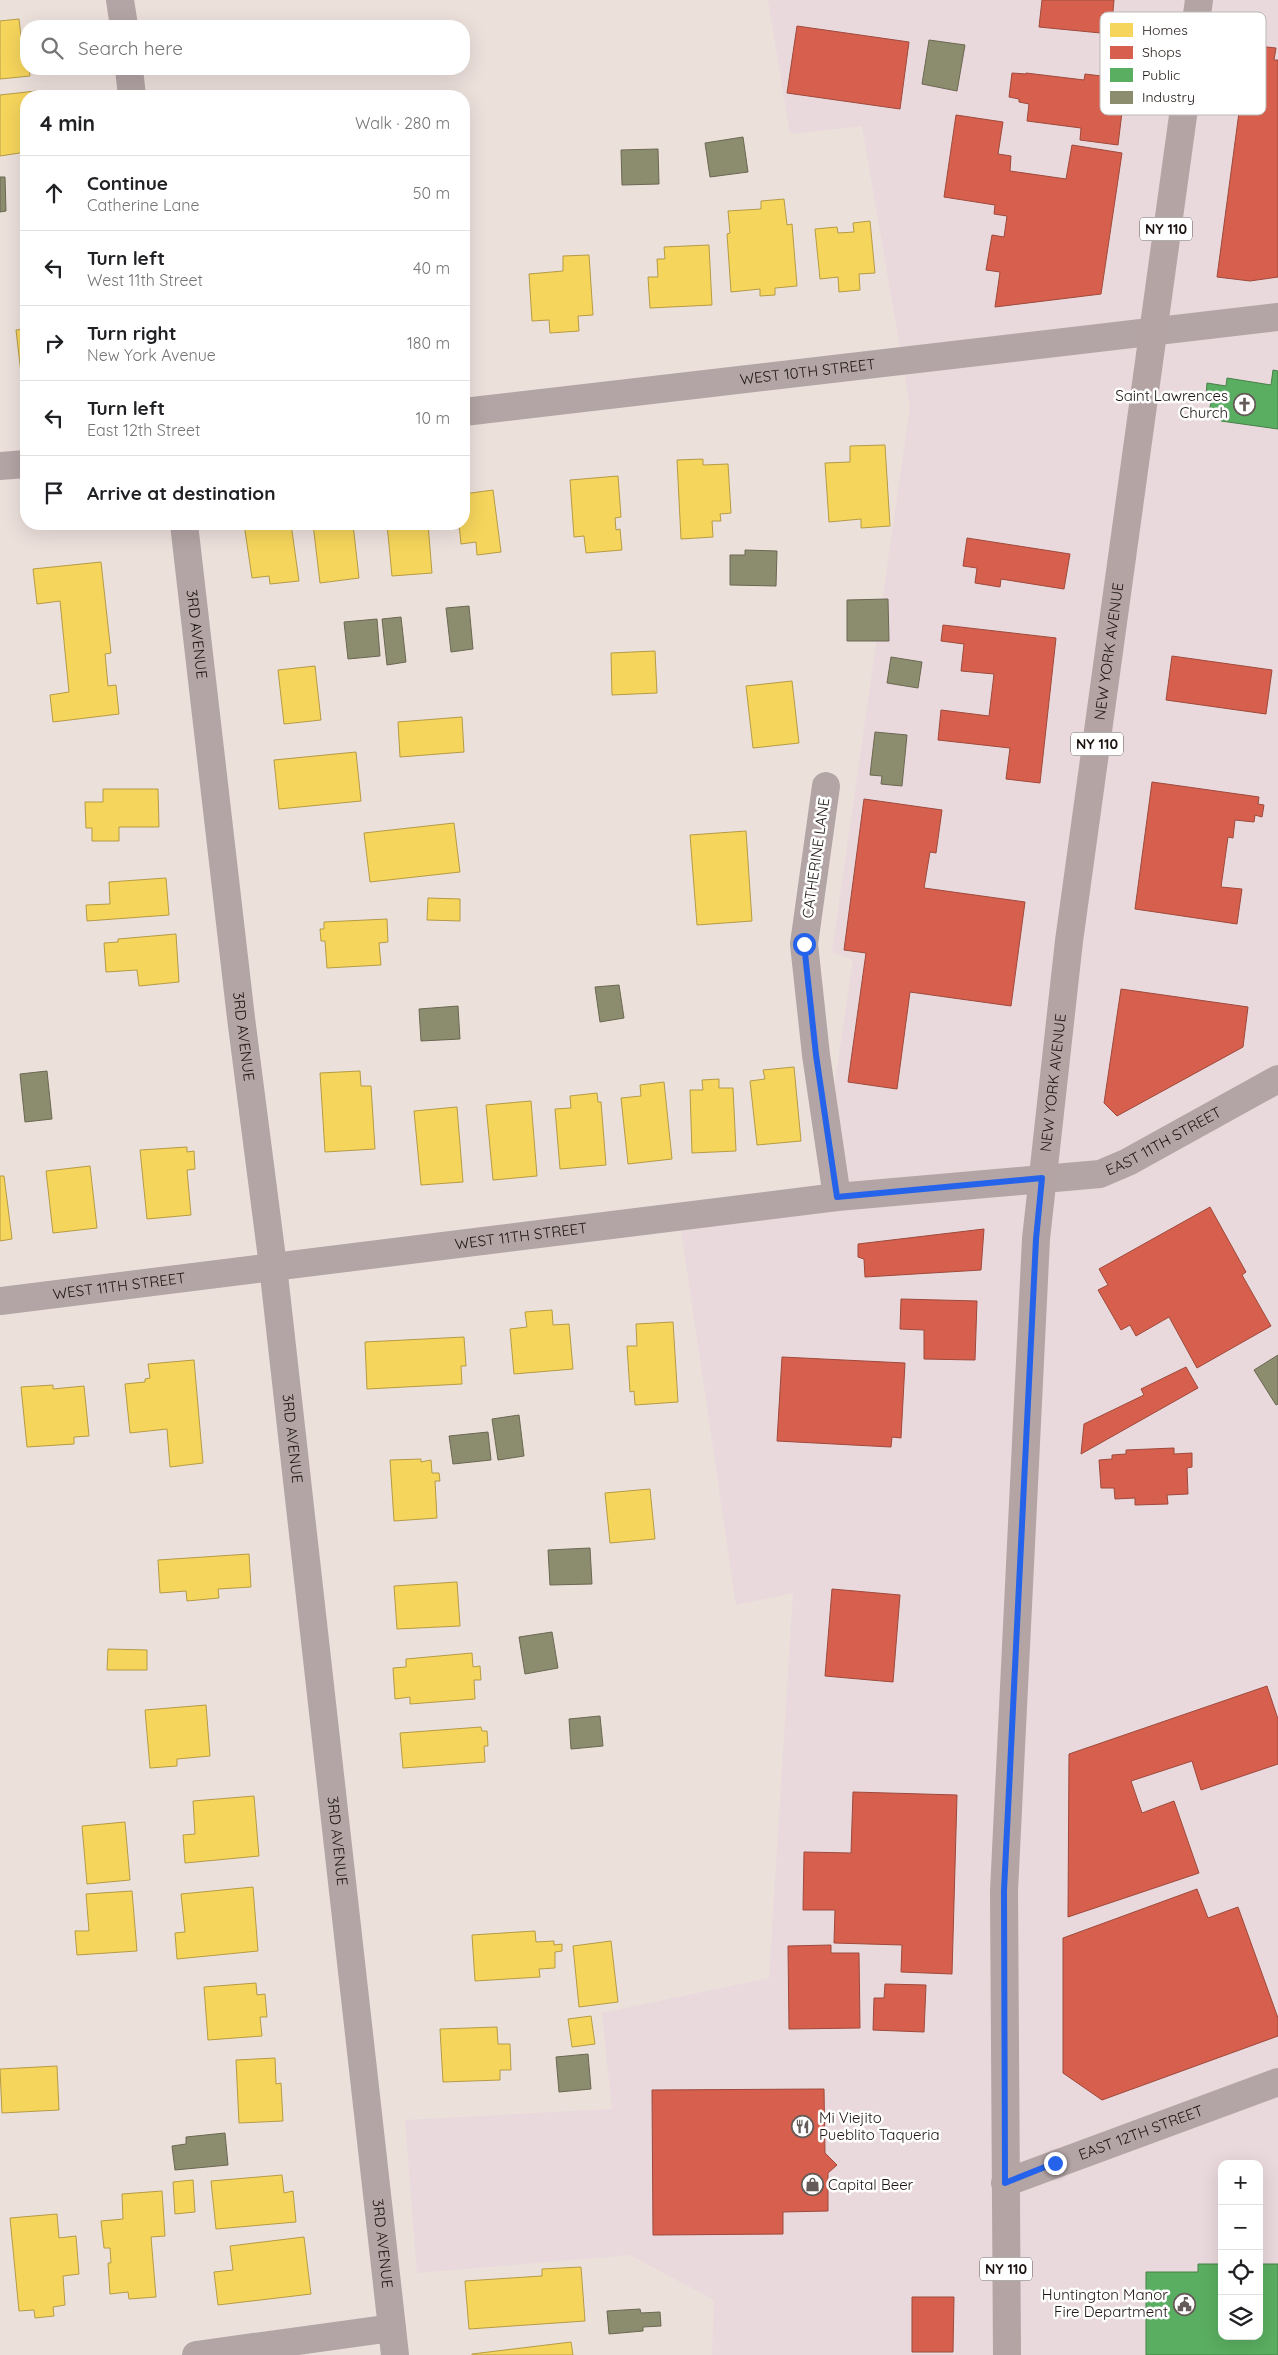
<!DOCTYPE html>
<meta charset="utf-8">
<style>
body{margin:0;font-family:Quicksand,sans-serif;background:#f2f2f2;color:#202124}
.controls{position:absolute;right:15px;bottom:15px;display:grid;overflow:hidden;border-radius:10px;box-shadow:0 5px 20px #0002}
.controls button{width:45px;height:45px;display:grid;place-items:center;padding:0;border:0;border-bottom:1px solid #e0e0e0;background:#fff;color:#202124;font:25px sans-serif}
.stop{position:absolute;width:15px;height:15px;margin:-11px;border:4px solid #2563eb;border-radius:50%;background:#fff}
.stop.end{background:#2563eb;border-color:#fff;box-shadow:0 1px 5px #0008}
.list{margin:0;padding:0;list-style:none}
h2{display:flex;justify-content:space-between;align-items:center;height:65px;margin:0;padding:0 20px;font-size:21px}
h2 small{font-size:16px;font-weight:400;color:#757577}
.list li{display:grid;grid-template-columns:32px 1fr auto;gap:15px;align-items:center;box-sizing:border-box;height:75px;padding:0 20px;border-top:1px solid #e0e0e0}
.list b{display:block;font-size:19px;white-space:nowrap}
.list p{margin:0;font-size:16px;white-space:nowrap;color:#757577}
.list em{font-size:16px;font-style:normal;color:#757577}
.icon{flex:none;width:28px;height:28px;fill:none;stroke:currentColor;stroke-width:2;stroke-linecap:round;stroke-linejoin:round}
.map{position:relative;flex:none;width:1278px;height:2355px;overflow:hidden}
.search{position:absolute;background:#fff;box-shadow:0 5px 20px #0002;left:20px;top:20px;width:450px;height:55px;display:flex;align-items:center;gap:12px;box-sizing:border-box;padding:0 18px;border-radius:20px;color:#757577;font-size:19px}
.panel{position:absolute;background:#fff;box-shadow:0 5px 20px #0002;left:20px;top:90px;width:450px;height:440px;border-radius:20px}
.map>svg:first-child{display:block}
.commercial{fill:#e9d8dc;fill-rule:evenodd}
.homes{fill:#f6d55c;stroke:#b59b46}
.shops{fill:#d6604d;stroke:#9e493b}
.public{fill:#5aae61;stroke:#488049}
.industry{fill:#8c8c6e;stroke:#6b6852}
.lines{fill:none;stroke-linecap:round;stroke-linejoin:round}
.minor{stroke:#b3a4a5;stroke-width:28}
.tertiary{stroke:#b3a4a5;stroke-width:28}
.primary{stroke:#b5a4a4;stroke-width:28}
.route{stroke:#2563eb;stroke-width:6}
.labels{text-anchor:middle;stroke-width:5;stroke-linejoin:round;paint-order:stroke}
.shield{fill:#fff;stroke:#615a58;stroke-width:1}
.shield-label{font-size:14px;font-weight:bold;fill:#1d1411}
.street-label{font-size:15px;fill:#1d1411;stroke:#fff}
.poi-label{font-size:15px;fill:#1d1411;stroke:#fff;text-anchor:end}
.key{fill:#fff;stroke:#bbb8b8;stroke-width:1}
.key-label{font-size:14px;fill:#1d1411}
</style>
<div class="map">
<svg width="1278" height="2355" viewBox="0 0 1278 2355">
<rect width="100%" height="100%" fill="#ece0db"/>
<path class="commercial" d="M768 0H1278V2355H712L714 2300 630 2255 417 2273 405 2120 612 2109 602 2013 769 1978 793 1593 736 1605 678 1209 844 1188 834 1088 853 960 832 952 910 407 862 126 790 134ZM1222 2164H1259V2336H1222Z"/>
<g class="homes">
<path d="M19 19 21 37 26 36V69H29L30 76 0 79V21Z"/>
<path d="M36 91V96H26V152L0 156V95Z"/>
<path d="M784 199 787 225 792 224 797 286 775 288V295L760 296V289L731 292 727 234 730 233 728 211 761 209V201Z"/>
<path d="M870 221 875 273 859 274 860 290 839 292 838 277 820 279 815 229 837 227 838 233 854 232 853 223Z"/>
<path d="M709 245 712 305 650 308 648 277H658L657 259H665L664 247Z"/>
<path d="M589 255 593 315 578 316 579 331 550 333 549 320 532 321 529 274 563 271V256Z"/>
<path d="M26 329V372L21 373 16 330Z"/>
<path d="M885 445 890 526 861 528V519L829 522 825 463 850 462V446Z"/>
<path d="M703 459V465L728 464 731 513 720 514 721 521H712L713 537 681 539 677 460Z"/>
<path d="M618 476 621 517 615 518 616 530 620 529 622 550 586 553 584 536 574 537 570 480Z"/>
<path d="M493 490 501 552 477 555 476 542 461 544 459 524H464V494Z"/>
<path d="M244 524H291L299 581 270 584 269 576 252 578Z"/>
<path d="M313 524H353L359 578 320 583Z"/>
<path d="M387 524H428L432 573 392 576Z"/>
<path d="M101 562 111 653 105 654 108 686 116 685 119 714 53 722 50 695 69 692 60 601 37 604 33 569Z"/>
<path d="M655 651 657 693 612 695 611 653Z"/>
<path d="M315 666 321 720 284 724 278 670Z"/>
<path d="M792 681 799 743 753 748 746 686Z"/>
<path d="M462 717 464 752 400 757 398 722Z"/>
<path d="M356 752 361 801 279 809 274 760Z"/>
<path d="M103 789H158L159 827H119V841H92V828H86L85 802H103Z"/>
<path d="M454 823 460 872 370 882 364 833Z"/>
<path d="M746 831 752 921 697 925 690 835Z"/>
<path d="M166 878 169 915 87 921 86 905 110 904 109 882Z"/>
<path d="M428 898 460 899V921L427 920Z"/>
<path d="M387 919 388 942 379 943 381 965 327 968 325 941H321L320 929H324V922Z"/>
<path d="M176 934 179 982 139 986 137 970 106 972 104 943 118 942V939Z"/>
<path d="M794 1067 801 1141 757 1145 750 1081 765 1079 763 1070Z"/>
<path d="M360 1071 361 1086H371L375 1149 325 1152 320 1073Z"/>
<path d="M719 1079V1088H733L736 1151 692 1153 690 1090H703L702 1080Z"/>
<path d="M664 1082 672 1159 628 1164 621 1098 641 1096 640 1085Z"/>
<path d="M597 1093 598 1102H601L606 1165 560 1169 555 1109 571 1108 570 1096Z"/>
<path d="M531 1101 537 1176 493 1180 486 1105Z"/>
<path d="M457 1107 463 1182 421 1185 414 1111Z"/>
<path d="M187 1147V1152L194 1151 195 1169 187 1170 191 1215 147 1219 140 1150Z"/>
<path d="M90 1166 97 1228 53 1233 46 1171Z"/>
<path d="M0 1176H4L12 1239 0 1241Z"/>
<path d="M552 1310 553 1325 569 1324 573 1369 514 1374 510 1329 527 1327 525 1312Z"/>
<path d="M673 1322 678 1402 635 1405 634 1391 630 1392 627 1346H637L636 1324Z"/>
<path d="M464 1337 466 1366H461L462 1384 367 1389 365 1342Z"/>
<path d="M194 1360 203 1463 170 1467 167 1429 130 1433 125 1384 145 1382V1379L150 1378 148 1364Z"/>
<path d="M53 1385V1389L84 1386 89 1436 74 1437V1444L27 1447 21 1387Z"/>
<path d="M421 1459V1462L431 1460 432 1473H439L440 1481H435L437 1518 394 1521 390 1460Z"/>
<path d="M650 1489 655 1539 610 1543 605 1493Z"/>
<path d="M249 1554 251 1587 218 1589 219 1598 187 1601 186 1591 160 1593 158 1560Z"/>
<path d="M457 1582 460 1626 397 1629 394 1586Z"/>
<path d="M108 1649 147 1650V1670H107Z"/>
<path d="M472 1653 473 1667 480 1666 481 1680H474L475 1699 410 1704V1697L395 1699 393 1668 406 1667V1659Z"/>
<path d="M206 1705 210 1756 177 1759V1766L150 1768 145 1710Z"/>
<path d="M481 1727 482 1731H487L488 1746H484L485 1762 403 1768 400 1733Z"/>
<path d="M254 1796 259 1856 185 1863 183 1835 195 1834 193 1801Z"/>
<path d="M125 1822 130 1880 87 1884 82 1826Z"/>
<path d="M253 1887 258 1951 177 1959 175 1933 185 1932 181 1894Z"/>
<path d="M132 1891 137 1951 77 1955 75 1931H89L86 1894Z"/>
<path d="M535 1931 536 1942 554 1941V1945L562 1944V1951L555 1952V1968L539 1969 540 1977 475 1981 472 1935Z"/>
<path d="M611 1941 618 2002 579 2007 573 1946Z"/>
<path d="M256 1983 257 1995 265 1994 267 2017H260L262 2036 208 2040 204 1987Z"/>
<path d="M591 2016 595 2044 572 2047 568 2019Z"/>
<path d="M497 2027 498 2044H510L511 2070H500V2080L443 2082 440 2029Z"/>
<path d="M275 2058 276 2084 281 2083 283 2121 239 2123 236 2060Z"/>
<path d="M57 2066 59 2110 2 2113 0 2069Z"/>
<path d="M282 2175 284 2193 293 2191 296 2222 216 2229 211 2181Z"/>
<path d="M193 2180 195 2212 175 2214 173 2182Z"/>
<path d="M162 2191 165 2236 151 2237 156 2297 129 2299 128 2292 110 2294 108 2263H111L110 2248H104L101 2221 123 2219 122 2194Z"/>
<path d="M57 2214 59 2238 76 2236 79 2274 63 2276 65 2305 53 2307 54 2316 35 2318 34 2310 19 2311 10 2218Z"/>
<path d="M304 2237 311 2294 218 2305 214 2272 233 2270 230 2246Z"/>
<path d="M581 2267 585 2321 469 2329 465 2281 542 2276V2269Z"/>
<path d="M571 2342 573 2355H472V2354Z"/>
</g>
<g class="shops">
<path d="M1042 0H1114L1111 34 1039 27Z"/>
<path d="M797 26 909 42 900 109 787 93Z"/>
<path d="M1248 45 1276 48 1274 60H1278V277L1250 281 1217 277Z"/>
<path d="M1012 73 1026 74V73L1084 80 1085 74 1126 79 1118 145 1080 140 1081 128 1027 121 1029 104 1019 102V99L1009 97Z"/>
<path d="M956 115 1003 122 998 154 1011 156 1010 171 1066 179 1072 145 1122 153 1101 294 995 307 1000 272 986 270 992 235 1004 237 1007 216 994 214 995 205 944 197Z"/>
<path d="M967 538 1070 554 1064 589 1001 579 1000 587 975 583 977 568 963 566Z"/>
<path d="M943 625 1056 638 1040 783 1006 779 1010 748 938 740 941 710 989 716 994 674 961 671 964 644 941 641Z"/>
<path d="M1172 656 1272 670 1266 714 1166 700Z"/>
<path d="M1152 782 1259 797 1258 804 1264 805 1262 817 1255 815 1254 822 1235 820 1233 838 1228 837 1221 887 1242 889 1237 924 1135 909Z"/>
<path d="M864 799 942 810 936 853 930 852 924 888 1025 902 1011 1006 910 992 897 1089 848 1082 866 953 844 950Z"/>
<path d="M1121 989 1248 1007 1243 1047 1117 1116 1104 1103Z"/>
<path d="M1210 1207 1246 1272 1242 1275 1271 1326 1197 1368 1169 1317 1136 1336 1130 1325 1121 1330 1098 1290 1108 1285 1099 1269Z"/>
<path d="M984 1229 981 1270 865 1277 864 1259 858 1257V1244Z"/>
<path d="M901 1299 977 1301 975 1360 924 1359V1330L900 1329Z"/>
<path d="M782 1357 905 1363 901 1438 892 1437 891 1447 777 1441Z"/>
<path d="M1186 1367 1198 1388 1081 1454 1084 1424 1144 1395 1141 1389Z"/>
<path d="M1174 1448V1454L1192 1453V1467L1187 1468 1188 1494 1167 1495 1168 1504 1135 1505V1498L1115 1499 1114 1488H1101L1099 1460 1112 1459V1455L1126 1454V1450Z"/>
<path d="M832 1589 900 1595 893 1682 825 1676Z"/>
<path d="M1267 1686 1278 1719V1764L1201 1790 1192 1761 1131 1781 1142 1813 1174 1801 1199 1873 1068 1917 1069 1754Z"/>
<path d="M853 1792 957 1795 952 1974 901 1972 902 1945 834 1943 835 1910H803L804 1852 851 1853Z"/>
<path d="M1197 1889 1208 1918 1238 1907 1278 2018V2036L1102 2100 1063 2073V1938Z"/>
<path d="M831 1945V1953H859L860 2028 789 2029 788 1946Z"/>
<path d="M885 1984 926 1985 924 2032 873 2030 874 1998H884Z"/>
<path d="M824 2089 825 2153 837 2165 828 2173V2211L783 2212V2234L653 2235 652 2090Z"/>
<path d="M912 2297H954L953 2352H912Z"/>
</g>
<g class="public">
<path d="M1273 370 1278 371V429L1221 421 1222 414 1209 412 1212 398 1206 397 1207 383 1226 386 1227 378 1271 385Z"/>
<path d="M1198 2264H1222V2336H1259V2264H1278V2355H1146V2272H1198Z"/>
</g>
<g class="industry">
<path d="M929 40 965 45 957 91 922 84Z"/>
<path d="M743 137 748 172 710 177 705 143Z"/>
<path d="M658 149 659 184 622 185 621 150Z"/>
<path d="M0 177H5L6 211 0 212Z"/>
<path d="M745 550 777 551 776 586 730 585V555H745Z"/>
<path d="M888 599 889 641H847V600Z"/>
<path d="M469 606 473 649 451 652 446 608Z"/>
<path d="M401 617 406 662 387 665 382 619Z"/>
<path d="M377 619 380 656 348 659 344 622Z"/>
<path d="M891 657 922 662 918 688 887 683Z"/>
<path d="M875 732 907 735 902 786 881 784 882 776 870 775Z"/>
<path d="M619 985 624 1018 600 1022 595 987Z"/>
<path d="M458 1006 460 1039 421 1041 419 1009Z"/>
<path d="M47 1071 52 1119 25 1122 20 1074Z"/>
<path d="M1278 1355V1404L1276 1405 1254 1370Z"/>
<path d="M519 1415 524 1456 498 1460 492 1419Z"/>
<path d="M488 1432 491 1460 453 1464 449 1436Z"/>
<path d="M590 1548 592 1584 550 1585 548 1550Z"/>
<path d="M552 1632 558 1668 525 1674 519 1637Z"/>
<path d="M600 1716 603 1746 571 1749 569 1719Z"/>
<path d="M588 2054 591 2089 559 2092 556 2057Z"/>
<path d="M225 2133 228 2165 175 2170 172 2146 186 2144V2137Z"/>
<path d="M640 2309 641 2313 660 2312 661 2326 643 2327V2331L609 2334 607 2311Z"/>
</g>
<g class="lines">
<g class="minor">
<path d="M120 0 124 26"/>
<path d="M129 69 132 96"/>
<path id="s1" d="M464 412 1278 317"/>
<path d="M0 466 26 464"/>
<path id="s2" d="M184 524 241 1018 273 1266 395 2355"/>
<path d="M826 786 804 944 816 1055 837 1197"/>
<path id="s3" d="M1005 2183 1278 2082"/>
<path d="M196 2355 392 2328"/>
</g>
<path class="tertiary" id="s4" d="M0 1301 837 1197 1100 1174 1128 1162 1278 1079"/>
<path class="primary" id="s5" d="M1007 2355 1004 1891 1036 1239 1069 941 1199 0"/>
</g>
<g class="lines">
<path class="route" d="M804 944 816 1055 837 1197 1042 1178 1036 1239 1004 1891 1005 2183 1055 2163"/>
</g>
<defs>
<symbol id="church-ring" viewBox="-11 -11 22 22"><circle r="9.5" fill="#fff" stroke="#655b58" stroke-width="1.5"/><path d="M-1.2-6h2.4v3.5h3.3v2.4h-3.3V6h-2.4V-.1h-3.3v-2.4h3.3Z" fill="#655b58"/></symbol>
<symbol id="restaurant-ring" viewBox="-11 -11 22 22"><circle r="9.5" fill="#fff" stroke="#655b58" stroke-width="1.5"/><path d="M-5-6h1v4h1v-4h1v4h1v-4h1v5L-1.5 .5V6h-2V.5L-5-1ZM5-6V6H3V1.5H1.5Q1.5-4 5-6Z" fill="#655b58"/></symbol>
<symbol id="shop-ring" viewBox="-11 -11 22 22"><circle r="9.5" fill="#fff" stroke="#655b58" stroke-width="1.5"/><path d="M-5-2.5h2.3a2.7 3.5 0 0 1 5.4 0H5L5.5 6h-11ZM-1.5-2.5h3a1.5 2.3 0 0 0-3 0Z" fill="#655b58"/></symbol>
<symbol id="civic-ring" viewBox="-11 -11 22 22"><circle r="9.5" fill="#fff" stroke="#655b58" stroke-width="1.5"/><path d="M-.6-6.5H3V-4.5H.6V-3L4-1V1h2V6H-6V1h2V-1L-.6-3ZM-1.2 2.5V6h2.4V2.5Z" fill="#655b58"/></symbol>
</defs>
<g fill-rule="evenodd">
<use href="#church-ring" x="1232" y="392" width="25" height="25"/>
<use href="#restaurant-ring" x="790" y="2114" width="25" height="25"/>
<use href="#shop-ring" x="800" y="2172" width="25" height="25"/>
<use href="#civic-ring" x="1172" y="2292" width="25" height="25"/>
</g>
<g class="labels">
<g class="shield">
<rect x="1140" y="217.5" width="52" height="23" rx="4"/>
<rect x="1071" y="732.5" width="52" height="23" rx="4"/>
<rect x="980" y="2257.5" width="52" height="23" rx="4"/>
</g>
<g class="shield-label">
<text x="1166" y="234">NY 110</text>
<text x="1097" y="749">NY 110</text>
<text x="1006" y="2274">NY 110</text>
</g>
<g class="street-label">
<text dy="5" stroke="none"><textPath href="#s1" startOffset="346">WEST 10TH STREET</textPath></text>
<text dy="5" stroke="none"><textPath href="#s2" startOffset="111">3RD AVENUE</textPath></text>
<text dy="5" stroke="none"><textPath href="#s5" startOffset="1709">NEW YORK AVENUE</textPath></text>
<text transform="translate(816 858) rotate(-82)" y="5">CATHERINE LANE</text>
<text dy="5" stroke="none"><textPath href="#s2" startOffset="516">3RD AVENUE</textPath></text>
<text dy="5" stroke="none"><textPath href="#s5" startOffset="1274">NEW YORK AVENUE</textPath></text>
<text dy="5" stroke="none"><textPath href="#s4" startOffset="1179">EAST 11TH STREET</textPath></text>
<text dy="5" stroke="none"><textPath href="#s4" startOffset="525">WEST 11TH STREET</textPath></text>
<text dy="5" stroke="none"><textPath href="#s4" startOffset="120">WEST 11TH STREET</textPath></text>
<text dy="5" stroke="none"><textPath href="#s2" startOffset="921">3RD AVENUE</textPath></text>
<text dy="5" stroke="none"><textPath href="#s2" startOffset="1326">3RD AVENUE</textPath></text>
<text dy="5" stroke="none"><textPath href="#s3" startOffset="145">EAST 12TH STREET</textPath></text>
<text dy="5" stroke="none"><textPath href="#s2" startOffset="1731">3RD AVENUE</textPath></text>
</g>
<g class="poi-label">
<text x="1228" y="401">Saint Lawrences<tspan x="1228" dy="17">Church</tspan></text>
<text x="819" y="2123" text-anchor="start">Mi Viejito<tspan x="819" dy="17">Pueblito Taqueria</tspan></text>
<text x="828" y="2190" text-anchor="start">Capital Beer</text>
<text x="1168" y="2300">Huntington Manor<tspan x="1168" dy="17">Fire Department</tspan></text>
</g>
</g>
<rect x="1100" y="12" width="166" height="103" rx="8" class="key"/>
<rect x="1110" y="23" width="23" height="14" fill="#f6d55c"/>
<rect x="1110" y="46" width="23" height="13" fill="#d6604d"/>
<rect x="1110" y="68" width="23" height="14" fill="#5aae61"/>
<rect x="1110" y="91" width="23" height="13" fill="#8c8c6e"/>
<g class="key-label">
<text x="1142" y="35">Homes</text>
<text x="1142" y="57">Shops</text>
<text x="1142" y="80">Public</text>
<text x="1142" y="102">Industry</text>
</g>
</svg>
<div class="controls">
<button>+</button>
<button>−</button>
<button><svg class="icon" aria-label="locate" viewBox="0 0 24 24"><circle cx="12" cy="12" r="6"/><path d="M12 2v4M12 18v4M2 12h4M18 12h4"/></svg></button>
<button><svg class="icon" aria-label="layers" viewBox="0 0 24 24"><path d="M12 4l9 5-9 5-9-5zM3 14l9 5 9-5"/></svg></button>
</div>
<div class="stop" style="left:804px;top:944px"></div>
<div class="stop end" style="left:1055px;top:2163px"></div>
<div class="search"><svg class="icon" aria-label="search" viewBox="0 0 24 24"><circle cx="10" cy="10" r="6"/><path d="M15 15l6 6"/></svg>Search here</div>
<section class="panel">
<h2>4 min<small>Walk · 280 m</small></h2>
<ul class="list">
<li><svg class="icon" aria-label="ahead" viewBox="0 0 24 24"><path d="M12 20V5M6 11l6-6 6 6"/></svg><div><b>Continue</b><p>Catherine Lane</p></div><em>50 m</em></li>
<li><svg class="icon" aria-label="left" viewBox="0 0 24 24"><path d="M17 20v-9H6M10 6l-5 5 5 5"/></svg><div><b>Turn left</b><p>West 11th Street</p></div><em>40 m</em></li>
<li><svg class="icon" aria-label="right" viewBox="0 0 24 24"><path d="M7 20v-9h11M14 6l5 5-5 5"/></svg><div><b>Turn right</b><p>New York Avenue</p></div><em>180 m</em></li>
<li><svg class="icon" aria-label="left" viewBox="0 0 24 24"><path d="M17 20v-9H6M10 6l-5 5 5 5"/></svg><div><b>Turn left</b><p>East 12th Street</p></div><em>10 m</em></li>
<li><svg class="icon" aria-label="arrive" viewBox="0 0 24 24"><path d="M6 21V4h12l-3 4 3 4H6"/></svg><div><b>Arrive at destination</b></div></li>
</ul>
</section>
</div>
